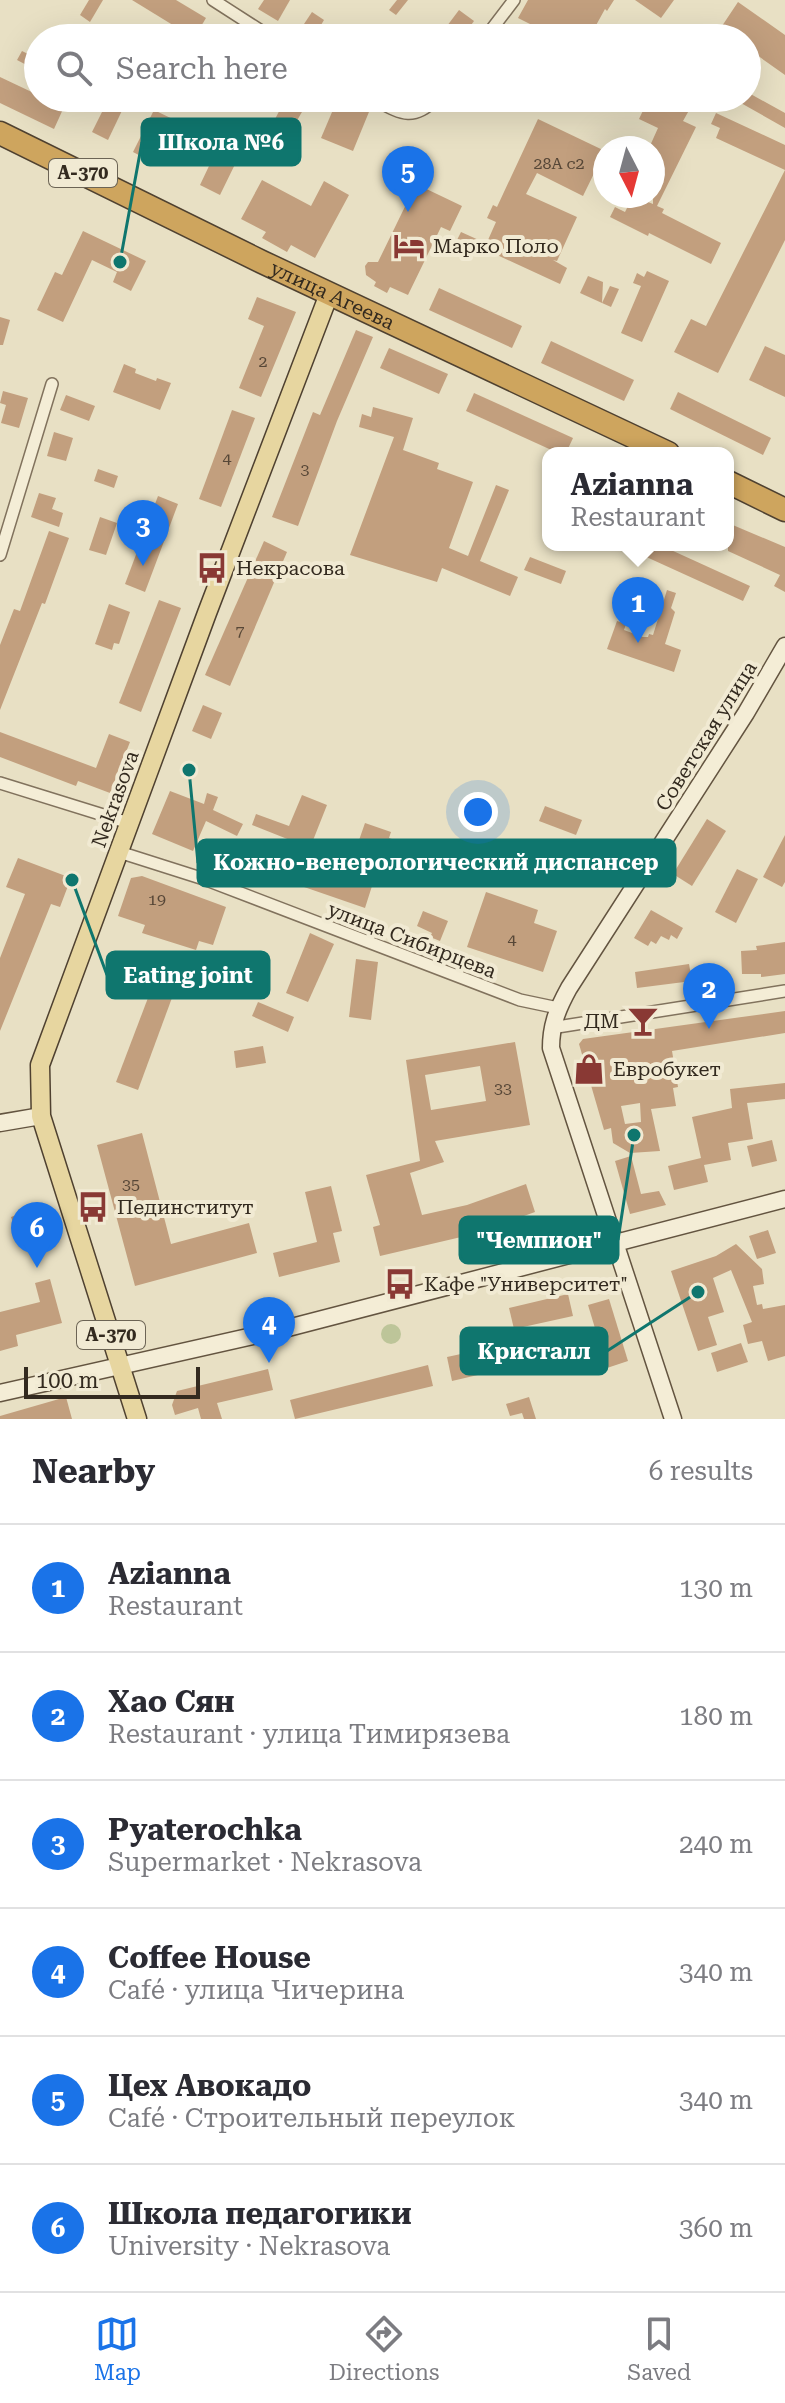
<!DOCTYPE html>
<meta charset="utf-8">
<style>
body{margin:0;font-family:"Roboto Serif",serif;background:#f2f2f3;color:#2b2b33}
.compass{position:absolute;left:593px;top:136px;width:72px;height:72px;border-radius:50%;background:#fff;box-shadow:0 8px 32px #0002;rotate:174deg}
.scale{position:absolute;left:24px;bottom:20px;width:176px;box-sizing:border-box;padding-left:8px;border:4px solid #332a1f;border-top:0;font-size:22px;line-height:28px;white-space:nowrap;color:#332a1f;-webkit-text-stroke:6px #f1ead3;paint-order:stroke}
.you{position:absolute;left:478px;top:812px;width:28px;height:28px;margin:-20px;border:6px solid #fff;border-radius:50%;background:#1a73e8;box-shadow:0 0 0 12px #1a73e833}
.badge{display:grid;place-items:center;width:52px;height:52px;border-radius:50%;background:#1a73e8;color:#fff;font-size:26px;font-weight:700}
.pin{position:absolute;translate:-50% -66px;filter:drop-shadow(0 2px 4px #0008)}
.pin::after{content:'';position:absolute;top:42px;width:28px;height:24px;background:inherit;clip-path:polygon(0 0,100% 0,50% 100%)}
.popup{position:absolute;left:542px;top:447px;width:192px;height:104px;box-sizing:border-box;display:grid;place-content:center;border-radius:16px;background:#fff;filter:drop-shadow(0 2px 6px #0005);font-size:26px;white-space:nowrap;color:#7c7c81}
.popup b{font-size:30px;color:#2b2b33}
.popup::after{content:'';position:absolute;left:50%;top:100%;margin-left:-16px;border:16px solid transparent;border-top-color:#fff}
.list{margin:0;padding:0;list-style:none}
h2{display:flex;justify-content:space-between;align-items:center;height:104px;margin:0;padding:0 32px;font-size:34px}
h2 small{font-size:26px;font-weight:400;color:#7c7c81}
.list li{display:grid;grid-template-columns:52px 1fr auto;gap:24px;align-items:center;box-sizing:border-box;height:128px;padding:0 32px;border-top:2px solid #e1e1e2}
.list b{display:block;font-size:30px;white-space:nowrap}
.list p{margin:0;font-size:26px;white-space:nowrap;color:#7c7c81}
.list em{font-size:26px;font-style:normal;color:#7c7c81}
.icon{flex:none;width:44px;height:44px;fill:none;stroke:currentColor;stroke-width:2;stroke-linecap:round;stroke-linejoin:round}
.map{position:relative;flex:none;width:785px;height:1419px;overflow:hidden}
.search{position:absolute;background:#fff;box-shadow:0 8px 32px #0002;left:24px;right:24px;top:24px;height:88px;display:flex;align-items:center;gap:20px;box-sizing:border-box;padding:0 28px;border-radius:44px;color:#7c7c81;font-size:30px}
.sheet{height:872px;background:#fff}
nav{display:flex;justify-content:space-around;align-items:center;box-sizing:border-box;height:112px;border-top:2px solid #e1e1e2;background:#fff;font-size:22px;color:#7c7c81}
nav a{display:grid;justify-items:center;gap:4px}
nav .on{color:#1a73e8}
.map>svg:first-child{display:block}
.green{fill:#bdc599}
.building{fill:#c29f7e;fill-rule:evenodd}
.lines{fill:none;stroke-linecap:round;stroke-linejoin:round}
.street-casing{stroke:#81725d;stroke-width:14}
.secondary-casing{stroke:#635440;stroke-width:19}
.primary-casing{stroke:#4f4130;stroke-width:21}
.highway-casing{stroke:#4f4130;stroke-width:25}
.street{stroke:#f4edd6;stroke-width:11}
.secondary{stroke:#f4edd6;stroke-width:16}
.primary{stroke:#e7d6a0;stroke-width:18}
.highway{stroke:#cea55e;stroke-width:22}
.labels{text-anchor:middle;stroke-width:8;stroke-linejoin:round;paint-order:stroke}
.number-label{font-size:16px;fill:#574737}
.shield{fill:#f1ead3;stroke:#6c6455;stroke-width:2}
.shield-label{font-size:18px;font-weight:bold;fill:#332a1f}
.poi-label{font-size:20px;fill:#332a1f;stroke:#f1ead3;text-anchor:start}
.street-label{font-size:20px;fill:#332a1f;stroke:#f1ead3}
.leader{fill:none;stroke:#0f766e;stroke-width:3}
.callout-dot{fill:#0f766e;stroke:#f1ead3;stroke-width:3}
.callout{fill:#0f766e;stroke:#0f766e;stroke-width:3}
.callout-label{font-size:22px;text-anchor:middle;font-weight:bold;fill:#fff}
</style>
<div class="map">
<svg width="785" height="1419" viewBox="0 0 785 1419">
<rect width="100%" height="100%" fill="#e8e0c4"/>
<circle class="green" cx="391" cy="1334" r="10"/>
<g class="building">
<path d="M89 0H103L90 22 80 15Z"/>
<path d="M132 0H176L206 18 194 38Z"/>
<path d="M264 0H290L278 21 258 9Z"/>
<path d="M397 0H408L396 15 389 10Z"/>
<path d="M528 0H614L607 11 605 9 589 38H558L518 18Z"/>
<path d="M635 0H674L661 18Z"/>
<path d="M738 2 785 35V75L747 48V38H732L720 29Z"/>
<path d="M459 10 474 21 462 38H438Z"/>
<path d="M312 12 324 20 315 35 302 27Z"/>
<path d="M38 39V71L17 60 22 51 30 55Z"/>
<path d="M0 77 38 95V98H45L64 107 54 129 0 103Z"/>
<path d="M747 92 785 113V128L732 98H747Z"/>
<path d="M109 98H128L108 140 92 132Z"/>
<path d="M286 98H310L291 131 297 134 288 151 270 140 279 124 274 121Z"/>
<path d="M338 98H356L371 107 353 151 321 138Z"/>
<path d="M649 98H696L683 121 696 127 657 206 664 209 662 213 721 243 711 264 649 233 648 236 610 217 615 207 625 212 633 196 653 204V148H649L658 128 639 119Z"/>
<path d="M154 110 241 152 220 195 200 185 209 166 161 143 152 162 133 152Z"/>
<path d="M716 113 785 145V240L718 373 674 352 691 319 706 326 785 170 716 138 720 128 711 124Z"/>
<path d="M538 119 605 151 583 196 537 173 526 194 577 217 557 261 553 260 567 268 560 284 484 249 496 222 487 218 493 205 497 207Z"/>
<path d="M262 180 311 206 324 181 349 195 315 258 291 245 287 252 262 238 266 232 241 219Z"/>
<path d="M416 184 462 206 450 231 441 227 408 295 390 287 387 293 374 286 376 282 366 275 365 266 368 262H378Z"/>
<path d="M83 231 146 261 131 291 113 282 117 272 92 260 63 322 37 310 55 272 62 275Z"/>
<path d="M461 232 481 241 477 251 456 242Z"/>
<path d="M647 271 669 281 642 342 621 333 641 286 633 283 637 273 644 277Z"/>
<path d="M588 276 603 282 602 303 580 293Z"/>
<path d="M610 286 619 289 611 307 602 303Z"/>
<path d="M439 288 522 326 512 348 429 310Z"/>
<path d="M257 297 296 312 261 397 239 388 264 326 248 319Z"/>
<path d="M0 317 10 320 3 345H0Z"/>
<path d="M356 330 373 337 337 421 298 526 272 517 313 412 320 415Z"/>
<path d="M551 341 634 380 624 401 541 363Z"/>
<path d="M765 346 785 355V397L749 380Z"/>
<path d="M389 348 448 374 439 394 380 368Z"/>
<path d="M124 364 136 369 135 373 156 381 157 378 171 383 160 410 113 392Z"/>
<path d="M3 391 28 398 19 428 1 423 6 405 0 403Z"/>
<path d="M678 392 771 438 763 455 670 409Z"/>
<path d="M474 393 573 438 566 453H558L466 411Z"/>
<path d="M66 395 95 406 89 421 60 410Z"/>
<path d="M373 407 413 418 403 450 439 463 437 469 473 482 449 548 468 556 496 485 509 490 480 561 518 577 510 596 442 568 437 582 350 555 394 437 359 427 362 414 371 417Z"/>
<path d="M232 410 255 418 221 507 199 499Z"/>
<path d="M54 432 73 438 66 461 47 456Z"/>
<path d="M98 469 118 476 114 488 94 481Z"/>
<path d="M39 493 56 498 52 509 63 513 59 527 31 517Z"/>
<path d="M158 496 178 504 145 592 125 584Z"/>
<path d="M100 517 117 523 106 555 89 550Z"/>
<path d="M728 523 785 547V592L774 586 780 575 728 551Z"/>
<path d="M49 531 69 538 45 604 42 603 0 710V645L14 609 20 611Z"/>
<path d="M264 541 287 552 230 686 205 675Z"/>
<path d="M646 545H673L671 550 750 586 743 601 642 555Z"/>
<path d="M530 557 566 571 561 584 524 570Z"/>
<path d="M667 590 676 593 671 608 675 612 665 644 681 650 674 672 607 649 617 621 626 624 624 630 643 637H648L649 634 653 635Z"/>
<path d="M159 600 181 608 141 712 119 703Z"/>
<path d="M109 604 130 612 119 644 114 643 112 650 95 644Z"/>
<path d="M203 705 222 713 211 739 192 731Z"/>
<path d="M0 732 96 768 109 734 130 742 110 793 78 781 76 786 0 757Z"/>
<path d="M170 791 204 804 207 793 218 797 213 810 243 824 237 836 206 821 193 851 152 834Z"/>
<path d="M302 795 327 805 310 848 252 825 256 814 289 826Z"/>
<path d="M545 806 582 820 576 835 539 821Z"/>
<path d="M707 819 726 831 692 886 673 874Z"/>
<path d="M365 823 391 832 389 838 395 840 385 866 382 864 372 886 365 908 234 863 239 848 324 876 330 859 350 866Z"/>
<path d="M785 835V882L782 887 763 877Z"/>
<path d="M18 858 71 878 60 907 51 904 0 1031V958L25 894 6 887Z"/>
<path d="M737 869 758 879 736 923 715 912Z"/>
<path d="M142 876 226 907 213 945 199 941 196 950 142 933 145 925 118 916 131 878Z"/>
<path d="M486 892 538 910 534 923 557 931 543 972 467 947Z"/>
<path d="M651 910 683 928 677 939 671 935 669 940 661 936 656 944 651 941 648 946 634 938Z"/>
<path d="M423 911 448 921 440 941 430 937 432 933 417 926Z"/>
<path d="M310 933 334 944 308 1002 286 993Z"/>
<path d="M785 942V974L761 977V974H742L741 951 757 950 756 946Z"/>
<path d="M356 959 378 962 371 1020 349 1017Z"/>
<path d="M162 961 183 968 138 1090 116 1082Z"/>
<path d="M689 964 692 981 637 988 635 972Z"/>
<path d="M208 971 222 976 214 997 201 992Z"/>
<path d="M258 1002 294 1017 288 1032 252 1016Z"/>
<path d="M785 1011V1033L672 1051 678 1087 673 1088 676 1106 651 1109 660 1151 630 1153 613 1143 611 1128 604 1130 579 1044 583 1039ZM640 1103 641 1122 625 1124 621 1106Z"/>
<path d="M515 1042 530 1125 435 1141 444 1162 410 1173 422 1215 467 1205 526 1184 535 1212 474 1234 380 1256 373 1227 380 1225 366 1175 420 1161 406 1060ZM480 1066 486 1101 431 1110 425 1075Z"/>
<path d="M263 1046 266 1063 236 1068 234 1051Z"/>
<path d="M785 1083V1099L747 1103 753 1139 728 1143 731 1160 704 1165 708 1182 674 1190 668 1166 701 1158 692 1117 732 1108 730 1089Z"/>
<path d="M142 1133 171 1244 249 1223 257 1253 135 1286 97 1145Z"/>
<path d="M772 1140 777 1161 752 1167 747 1146Z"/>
<path d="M631 1156 641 1194 659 1191 666 1205 630 1214 615 1161Z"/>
<path d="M331 1186 342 1231 333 1233 340 1262 279 1277 273 1253 317 1242 305 1192Z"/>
<path d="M22 1213 29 1230 18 1235 11 1217Z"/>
<path d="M768 1230 776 1253 757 1259 749 1236Z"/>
<path d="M736 1244 762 1269 764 1284 753 1286 757 1305 762 1304 763 1309 785 1305V1356L768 1361 762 1341 748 1344 743 1325 752 1322 731 1270 713 1278 724 1312 708 1317 717 1345 698 1351 671 1271 716 1256Z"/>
<path d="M50 1279 62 1323 16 1335 18 1346 0 1351V1312L40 1302 35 1283Z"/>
<path d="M568 1294 573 1316 514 1329 509 1308Z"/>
<path d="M609 1299 628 1361 607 1368 588 1305Z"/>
<path d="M741 1343 748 1362 717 1372 711 1353Z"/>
<path d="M507 1344 512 1367 452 1381 447 1357Z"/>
<path d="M428 1365 433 1386 295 1419 290 1400Z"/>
<path d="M268 1369 273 1390 217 1403 222 1419H201L198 1408 175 1415 172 1405 177 1391Z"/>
<path d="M66 1397 72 1419H0V1416Z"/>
<path d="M529 1397 536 1419H524L522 1413 510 1416 506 1404Z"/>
</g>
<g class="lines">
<defs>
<g id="street">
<path d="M213 0 272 38"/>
<path d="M485 38 514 0"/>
<path d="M372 98C400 113 412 123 437 98"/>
<path d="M0 555 52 384"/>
<path d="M0 783 129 823"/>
<path d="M119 852 204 879 520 1000 558 1008"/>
<path d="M551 1028 785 991"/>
</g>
<g id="secondary">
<path d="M0 1123 41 1116"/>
<path d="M0 1393 284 1329 785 1199"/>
<path d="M673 1419 551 1048C551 1024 558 1008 569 988L746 713 785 646"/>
</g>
<path id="primary" d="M137 1419 41 1116 40 1065 207 613 329 294"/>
<g id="highway">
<path id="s1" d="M0 133 262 262 668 453"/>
<path d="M728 482 785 510"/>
</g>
</defs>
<use href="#street" class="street-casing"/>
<use href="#secondary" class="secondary-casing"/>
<use href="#primary" class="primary-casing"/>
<use href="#highway" class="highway-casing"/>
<use href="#street" class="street"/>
<use href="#secondary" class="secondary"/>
<use href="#primary" class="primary"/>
<use href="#highway" class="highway"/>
</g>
<defs>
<symbol id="hotel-bare" viewBox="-9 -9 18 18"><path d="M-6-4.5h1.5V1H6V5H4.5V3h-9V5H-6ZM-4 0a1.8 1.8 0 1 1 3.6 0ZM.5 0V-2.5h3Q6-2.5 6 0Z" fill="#893934" stroke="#f1ead3" stroke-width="2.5" paint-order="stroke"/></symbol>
<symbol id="bus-bare" viewBox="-9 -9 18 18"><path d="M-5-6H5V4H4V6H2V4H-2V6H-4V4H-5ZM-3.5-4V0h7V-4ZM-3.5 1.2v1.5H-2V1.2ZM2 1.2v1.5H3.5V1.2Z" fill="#893934" stroke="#f1ead3" stroke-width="2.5" paint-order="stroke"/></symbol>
<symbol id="bar-bare" viewBox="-9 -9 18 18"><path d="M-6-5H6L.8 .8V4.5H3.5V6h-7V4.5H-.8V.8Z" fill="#893934" stroke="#f1ead3" stroke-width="2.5" paint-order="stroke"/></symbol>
<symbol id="shop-bare" viewBox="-9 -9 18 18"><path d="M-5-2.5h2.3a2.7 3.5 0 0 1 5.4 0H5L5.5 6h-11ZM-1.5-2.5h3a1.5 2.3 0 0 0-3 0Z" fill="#893934" stroke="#f1ead3" stroke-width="2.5" paint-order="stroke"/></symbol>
</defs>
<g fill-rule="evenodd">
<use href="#hotel-bare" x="387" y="224" width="44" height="44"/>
<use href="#bus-bare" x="190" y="546" width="44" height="44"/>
<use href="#bar-bare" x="621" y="999" width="44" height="44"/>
<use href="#shop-bare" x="567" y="1047" width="44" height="44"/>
<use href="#bus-bare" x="71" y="1185" width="44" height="44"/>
<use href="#bus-bare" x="378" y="1262" width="44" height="44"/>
</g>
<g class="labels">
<g class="number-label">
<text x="559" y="169">28А с2</text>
<text x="263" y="367">2</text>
<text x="227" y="464">4</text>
<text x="305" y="475">3</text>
<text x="240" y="636">7</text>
<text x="157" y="905">19</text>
<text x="512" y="945">4</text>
<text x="503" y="1094">33</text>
<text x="131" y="1190">35</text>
</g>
<g class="shield">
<rect x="49" y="159" width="68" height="28" rx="6"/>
<rect x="77" y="1321" width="68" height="28" rx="6"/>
</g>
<g class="shield-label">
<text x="83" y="179">А-370</text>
<text x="111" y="1341">А-370</text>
</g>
<g class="poi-label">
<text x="433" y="253">Марко Поло</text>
<text x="236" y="575">Некрасова</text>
<text x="619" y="1028" text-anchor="end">ДМ</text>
<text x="613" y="1076">Евробукет</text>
<text x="117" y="1214">Пединститут</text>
<text x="424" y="1291">Кафе "Университет"</text>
</g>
<g class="street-label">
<text dy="7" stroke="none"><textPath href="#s1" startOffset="370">улица Агеева</textPath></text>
<text transform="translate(706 736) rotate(-58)" y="7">Советская улица</text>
<text transform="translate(115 799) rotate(-70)" y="7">Nekrasova</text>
<text transform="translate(412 940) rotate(21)" y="7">улица Сибирцева</text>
</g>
</g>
<path class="leader" d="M120 262L142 142M189 770L198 863M72 880L107 975M634 1135L618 1240M698 1292L607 1351"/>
<g class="callout-dot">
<circle cx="120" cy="262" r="8"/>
<circle cx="189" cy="770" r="8"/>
<circle cx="72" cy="880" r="8"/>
<circle cx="634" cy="1135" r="8"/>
<circle cx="698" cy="1292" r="8"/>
</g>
<g class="callout">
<rect x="142" y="119" width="158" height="46" rx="8"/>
<rect x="198" y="840" width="477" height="46" rx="8"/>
<rect x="107" y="952" width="162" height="46" rx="8"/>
<rect x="460" y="1217" width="158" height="46" rx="8"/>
<rect x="461" y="1328" width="146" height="46" rx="8"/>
</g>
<g class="callout-label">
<text x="221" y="150">Школа №6</text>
<text x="436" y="870">Кожно-венерологический диспансер</text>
<text x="188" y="983">Eating joint</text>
<text x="539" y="1248">"Чемпион"</text>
<text x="534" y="1359">Кристалл</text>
</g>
</svg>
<svg class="compass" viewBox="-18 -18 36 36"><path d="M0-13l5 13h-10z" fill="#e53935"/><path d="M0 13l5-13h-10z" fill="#7c7c81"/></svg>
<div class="scale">100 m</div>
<div class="you"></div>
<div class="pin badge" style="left:638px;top:643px">1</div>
<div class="popup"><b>Azianna</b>Restaurant</div>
<div class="pin badge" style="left:709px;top:1029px">2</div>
<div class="pin badge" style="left:143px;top:566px">3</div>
<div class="pin badge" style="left:269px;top:1363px">4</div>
<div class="pin badge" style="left:408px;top:212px">5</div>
<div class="pin badge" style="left:37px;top:1268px">6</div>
<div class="search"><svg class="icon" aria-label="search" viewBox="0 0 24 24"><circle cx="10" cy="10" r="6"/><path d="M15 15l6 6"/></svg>Search here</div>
</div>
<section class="sheet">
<h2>Nearby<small>6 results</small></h2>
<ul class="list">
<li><span class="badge">1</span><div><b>Azianna</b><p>Restaurant</p></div><em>130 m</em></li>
<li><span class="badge">2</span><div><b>Хао Сян</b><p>Restaurant · улица Тимирязева</p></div><em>180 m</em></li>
<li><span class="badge">3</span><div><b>Pyaterochka</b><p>Supermarket · Nekrasova</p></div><em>240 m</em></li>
<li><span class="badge">4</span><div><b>Coffee House</b><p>Café · улица Чичерина</p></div><em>340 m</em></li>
<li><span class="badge">5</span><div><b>Цех Авокадо</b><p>Café · Строительный переулок</p></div><em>340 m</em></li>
<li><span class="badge">6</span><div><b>Школа педагогики</b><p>University · Nekrasova</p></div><em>360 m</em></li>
</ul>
</section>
<nav>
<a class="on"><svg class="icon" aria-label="map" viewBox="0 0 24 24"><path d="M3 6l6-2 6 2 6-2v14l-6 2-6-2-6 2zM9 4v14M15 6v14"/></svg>Map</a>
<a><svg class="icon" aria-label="directions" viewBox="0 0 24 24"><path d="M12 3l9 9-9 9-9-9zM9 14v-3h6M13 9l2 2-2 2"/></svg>Directions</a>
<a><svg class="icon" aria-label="saved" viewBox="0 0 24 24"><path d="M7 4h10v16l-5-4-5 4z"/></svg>Saved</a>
</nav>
